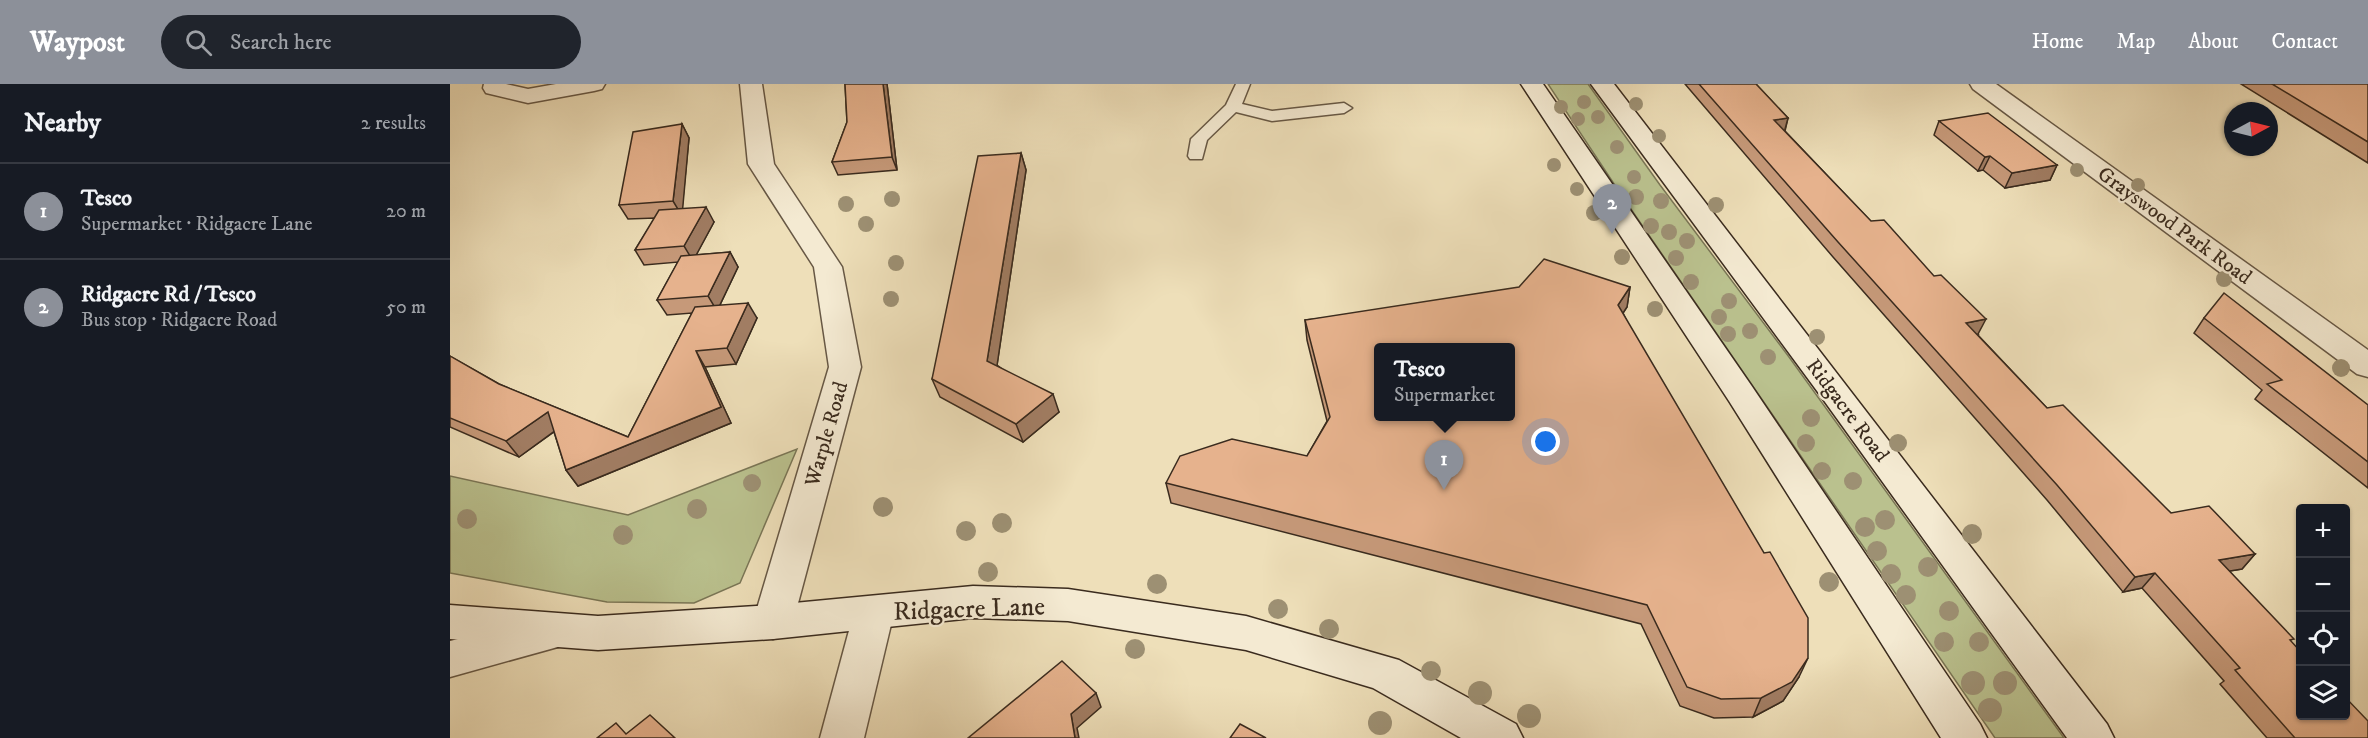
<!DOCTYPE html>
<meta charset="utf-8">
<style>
body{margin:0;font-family:"IM FELL DW Pica",serif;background:#20242c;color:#f1f3f6}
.controls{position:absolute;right:18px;bottom:18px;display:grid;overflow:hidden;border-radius:6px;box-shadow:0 2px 4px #0004}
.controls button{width:54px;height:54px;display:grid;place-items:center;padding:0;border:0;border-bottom:2px solid #363941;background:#171b24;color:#f1f3f6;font:30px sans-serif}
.compass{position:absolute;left:1774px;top:18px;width:54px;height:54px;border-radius:50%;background:#171b24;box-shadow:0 2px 4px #0004;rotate:83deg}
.you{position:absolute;left:1096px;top:358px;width:21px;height:21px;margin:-15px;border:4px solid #fff;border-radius:50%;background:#1a73e8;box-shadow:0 0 0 9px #1a73e833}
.badge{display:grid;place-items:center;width:39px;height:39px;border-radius:50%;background:#8c9099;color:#fff;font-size:20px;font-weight:700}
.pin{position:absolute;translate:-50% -50px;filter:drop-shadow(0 2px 3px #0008)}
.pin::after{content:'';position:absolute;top:32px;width:21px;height:18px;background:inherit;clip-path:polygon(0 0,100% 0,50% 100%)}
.popup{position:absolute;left:924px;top:259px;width:141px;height:78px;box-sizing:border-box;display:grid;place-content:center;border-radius:6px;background:#171b24;filter:drop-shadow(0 2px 4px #0005);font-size:20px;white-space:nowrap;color:#9ea1a6}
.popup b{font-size:22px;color:#f1f3f6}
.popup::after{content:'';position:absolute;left:50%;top:100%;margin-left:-12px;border:12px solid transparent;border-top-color:#171b24}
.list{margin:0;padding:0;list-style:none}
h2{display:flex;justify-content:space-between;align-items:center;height:78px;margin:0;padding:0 24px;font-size:26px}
h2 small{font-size:20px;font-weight:400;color:#9ea1a6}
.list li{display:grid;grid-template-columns:39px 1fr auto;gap:18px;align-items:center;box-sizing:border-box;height:96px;padding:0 24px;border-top:2px solid #363941}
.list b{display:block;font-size:22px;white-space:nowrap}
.list p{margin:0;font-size:20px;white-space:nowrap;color:#9ea1a6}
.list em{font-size:20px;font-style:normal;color:#9ea1a6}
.icon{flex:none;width:33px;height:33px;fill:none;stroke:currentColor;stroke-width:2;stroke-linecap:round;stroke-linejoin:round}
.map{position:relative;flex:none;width:1918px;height:654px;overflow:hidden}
header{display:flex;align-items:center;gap:36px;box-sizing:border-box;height:84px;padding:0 30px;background:#8c9099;color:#fff}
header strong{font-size:28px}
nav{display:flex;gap:33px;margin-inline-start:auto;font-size:21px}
.search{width:420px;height:54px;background:#20242c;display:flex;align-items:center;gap:15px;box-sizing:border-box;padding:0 21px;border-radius:33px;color:#9ea1a6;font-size:22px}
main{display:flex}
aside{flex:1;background:#171b24}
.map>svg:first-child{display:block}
.green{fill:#bac18e;stroke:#7a7656;stroke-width:1.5}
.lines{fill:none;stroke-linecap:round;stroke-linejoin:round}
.lane-casing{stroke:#675845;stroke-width:3}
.street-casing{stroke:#675845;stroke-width:3}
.secondary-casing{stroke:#3a2b1e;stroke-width:3}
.lane{fill:#f4ead2;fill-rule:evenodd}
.street{fill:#f4ead2;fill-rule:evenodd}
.secondary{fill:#f4ead2;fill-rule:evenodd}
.tree{fill:#9d9073}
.wall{fill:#c69979;stroke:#3a2b1e;stroke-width:1.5}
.shaded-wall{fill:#a17d63;stroke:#3a2b1e;stroke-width:1.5}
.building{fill:#e6b28d;stroke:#3a2b1e;stroke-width:1.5;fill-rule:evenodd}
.labels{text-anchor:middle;stroke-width:4.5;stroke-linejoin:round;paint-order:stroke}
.street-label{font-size:21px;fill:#3a2b1e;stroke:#f4ead2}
.near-street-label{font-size:26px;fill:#3a2b1e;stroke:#f4ead2}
</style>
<header>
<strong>Waypost</strong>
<div class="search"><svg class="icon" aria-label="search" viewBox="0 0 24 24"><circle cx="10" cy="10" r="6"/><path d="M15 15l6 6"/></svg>Search here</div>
<nav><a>Home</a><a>Map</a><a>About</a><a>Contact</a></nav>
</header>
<main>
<aside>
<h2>Nearby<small>2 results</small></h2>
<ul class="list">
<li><span class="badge">1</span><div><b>Tesco</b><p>Supermarket · Ridgacre Lane</p></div><em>20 m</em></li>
<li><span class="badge">2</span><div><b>Ridgacre Rd / Tesco</b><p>Bus stop · Ridgacre Road</p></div><em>50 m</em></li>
</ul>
</aside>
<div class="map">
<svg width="1918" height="654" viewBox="0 0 1918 654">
<rect width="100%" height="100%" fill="#eedfb9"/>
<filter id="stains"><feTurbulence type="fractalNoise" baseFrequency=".00333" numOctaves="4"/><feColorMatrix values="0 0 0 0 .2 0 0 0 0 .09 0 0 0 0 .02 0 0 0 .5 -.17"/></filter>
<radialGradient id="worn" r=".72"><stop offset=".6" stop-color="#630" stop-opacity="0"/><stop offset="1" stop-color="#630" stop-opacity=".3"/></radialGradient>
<g class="green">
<path d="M1098 0H1138L1210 101 1339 273 1614 654H1545L1174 115Z"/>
<path d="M347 365 290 499 244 519 157 518 0 489V392L178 431Z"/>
</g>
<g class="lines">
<defs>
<path id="lane" d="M786 0H800L792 20 822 27 894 19 902 24 894 29 822 37 786 28 757 56 752 75H740L738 72 741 55 776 21Z"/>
<g id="street">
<path d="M34 0H56L78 5 106 0H155L152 5 144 7 78 19 36 9 33 4Z"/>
<path d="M290 0H312L324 80 392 183 411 283 343 538 337 550 323 555 309 550 303 538 379 283 364 183 298 80Z"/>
<path d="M1520 0H1546L1918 266V293L1907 290 1523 5Z"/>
<path d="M424 512 438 516 444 528 414 654H370L404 528 410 516Z"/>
<path d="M101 532 115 537 121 549 115 561 0 593V557Z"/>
</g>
<g id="secondary">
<path d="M1071 0H1093L1301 301 1530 640 1537 654H1491L1279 317Z"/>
<path d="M1141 0H1164L1657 640 1664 654H1617L1370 311Z"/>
<path d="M523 502 618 505 796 532 949 576 1066 640 1073 654H1011L923 604 796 566 618 537 523 534 323 555 148 566 0 555V521L148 532 323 521Z"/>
</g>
</defs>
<use href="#lane" class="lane-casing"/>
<use href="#street" class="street-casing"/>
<use href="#secondary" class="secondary-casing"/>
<use href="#lane" class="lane"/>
<use href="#street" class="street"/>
<use href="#secondary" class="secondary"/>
</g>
<g class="tree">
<circle cx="1134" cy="18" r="7"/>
<circle cx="1186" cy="20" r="7"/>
<circle cx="1111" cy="23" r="7"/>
<circle cx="1148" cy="33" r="7"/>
<circle cx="1128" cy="35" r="7"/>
<circle cx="1209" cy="52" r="7"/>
<circle cx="1167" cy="63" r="7"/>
<circle cx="1104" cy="81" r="7"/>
<circle cx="1627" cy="86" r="7"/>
<circle cx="1184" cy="93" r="7"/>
<circle cx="1688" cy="101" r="7"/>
<circle cx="1127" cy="105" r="7"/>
<circle cx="1186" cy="113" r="8"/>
<circle cx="442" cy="115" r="8"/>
<circle cx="1211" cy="117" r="8"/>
<circle cx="396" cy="120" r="8"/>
<circle cx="1266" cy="121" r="8"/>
<circle cx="1144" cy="129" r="8"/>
<circle cx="416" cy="140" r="8"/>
<circle cx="1201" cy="142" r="8"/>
<circle cx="1219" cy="148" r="8"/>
<circle cx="1237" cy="157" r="8"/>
<circle cx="1172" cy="173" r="8"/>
<circle cx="1226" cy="174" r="8"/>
<circle cx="446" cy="179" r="8"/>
<circle cx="1774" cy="195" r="8"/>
<circle cx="1241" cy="198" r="8"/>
<circle cx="441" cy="215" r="8"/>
<circle cx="1279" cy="217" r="8"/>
<circle cx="1205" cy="225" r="8"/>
<circle cx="1269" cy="233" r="8"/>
<circle cx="1300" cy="247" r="8"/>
<circle cx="1278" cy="250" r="8"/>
<circle cx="1367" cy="253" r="8"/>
<circle cx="1318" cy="273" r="8"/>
<circle cx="1891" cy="284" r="9"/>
<circle cx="1361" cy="334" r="9"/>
<circle cx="1356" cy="359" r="9"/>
<circle cx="1448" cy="359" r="9"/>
<circle cx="1372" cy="387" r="9"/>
<circle cx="1403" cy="397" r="9"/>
<circle cx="302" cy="399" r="9"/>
<circle cx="433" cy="423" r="10"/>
<circle cx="247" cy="425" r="10"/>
<circle cx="17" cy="435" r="10"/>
<circle cx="1435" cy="436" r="10"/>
<circle cx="552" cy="439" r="10"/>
<circle cx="1415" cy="443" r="10"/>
<circle cx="516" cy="447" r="10"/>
<circle cx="1522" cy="450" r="10"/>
<circle cx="173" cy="451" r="10"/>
<circle cx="1427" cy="467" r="10"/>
<circle cx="1478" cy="483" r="10"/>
<circle cx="538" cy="488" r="10"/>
<circle cx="1441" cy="490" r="10"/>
<circle cx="1379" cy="498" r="10"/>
<circle cx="707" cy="500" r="10"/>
<circle cx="1456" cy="511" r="10"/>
<circle cx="828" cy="525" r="10"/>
<circle cx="1499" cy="527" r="10"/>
<circle cx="879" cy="545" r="10"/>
<circle cx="1494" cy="558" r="10"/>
<circle cx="1529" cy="558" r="10"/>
<circle cx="685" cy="565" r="10"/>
<circle cx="981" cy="587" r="10"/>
<circle cx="1523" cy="599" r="12"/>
<circle cx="1555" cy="599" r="12"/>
<circle cx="1030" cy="609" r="12"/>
<circle cx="1540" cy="626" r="12"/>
<circle cx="1079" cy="632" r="12"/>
<circle cx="930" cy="639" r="12"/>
</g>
<g class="wall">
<path d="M395 0H437L447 86 388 91 382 78 397 38Z"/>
<path d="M1235 0H1306L1338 34 1335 47 1528 250H1527L1597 324 1721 429 1805 470 1792 485 1779 487 1841 558 1918 654H1817L1770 600 1774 597 1692 504 1673 508 1597 416 1383 173Z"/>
<path d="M1791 0H1918V79Z"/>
<path d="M1489 37 1607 81 1600 96 1555 104 1533 86 1528 87 1484 51Z"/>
<path d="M232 40 239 54 232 125 264 138 246 171 280 168 288 183 270 221 307 234 286 280 255 283 281 339 128 402 116 386 104 348 69 373 0 343V272L49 300 178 353 242 229 217 231 207 216 228 178 194 181 185 166 205 134 178 135 169 121Z"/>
<path d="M571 69 576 86 547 281 609 328 573 358 490 313 482 295Z"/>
<path d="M1180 203 1177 223 1173 229 1349 593 1333 617 1303 633 1264 634 1230 622 1191 540 721 419 716 399 857 372 877 337 857 256 855 236Z"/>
<path d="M1754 234 1918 321V404L1805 315 1812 306 1744 249Z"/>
</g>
<g class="shaded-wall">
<path d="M433 0H437L447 86 442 73Z"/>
<path d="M1338 34 1334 49 1324 36Z"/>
<path d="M232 40 239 54 232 132 223 117Z"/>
<path d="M571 69 576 86 545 295 537 277Z"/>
<path d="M1540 72 1533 86 1528 87 1535 73Z"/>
<path d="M1607 81 1600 96 1555 104 1562 89Z"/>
<path d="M256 123 264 138 243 177 234 162Z"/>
<path d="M280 168 288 183 267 227 258 212Z"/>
<path d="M1180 203 1177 223 1165 241 1168 221Z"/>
<path d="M298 219 307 234 286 280 277 264Z"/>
<path d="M1536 235 1528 250 1509 254 1516 239Z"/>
<path d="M246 267 255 283 281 339 128 402 116 386 271 323Z"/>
<path d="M603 310 609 328 573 358 566 340Z"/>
<path d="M98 328 110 343 69 373 56 357Z"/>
<path d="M1805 470 1792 485 1756 491 1769 476Z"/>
<path d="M1705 489 1692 504 1673 508 1685 493Z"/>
<path d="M1358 574 1349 593 1333 617 1303 633 1311 614Z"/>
<path d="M646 609 651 623 627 644 629 654H625L621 630Z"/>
</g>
<g class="building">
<path d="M395 0H433L442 73 382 78 397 38Z"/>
<path d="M1249 0H1306L1338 34 1324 36 1421 137 1434 136 1484 192 1491 191 1536 235 1516 239 1597 324 1613 321 1721 429 1759 422 1805 470 1769 476 1844 555 1840 556 1851 568V632H1896V614L1918 637V654H1845L1785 586 1790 584 1705 489 1685 493 1607 401 1388 158Z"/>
<path d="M1822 0H1918V58Z"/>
<path d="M1538 29 1607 81 1562 89 1540 72 1535 73 1489 37Z"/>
<path d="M232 40 223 117 169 121 183 48Z"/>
<path d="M571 69 537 277 603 310 566 340 482 295 528 72Z"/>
<path d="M256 123 234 162 185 166 209 126Z"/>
<path d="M280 168 258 212 207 216 231 172Z"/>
<path d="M1094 175 1180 203 1168 221 1314 469 1320 468 1358 534V574L1342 598 1311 614 1271 615 1237 603 1197 521 716 399 730 372 782 355 857 372 880 333 855 236 1069 203ZM928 264H1060V333H928Z"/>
<path d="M1774 209 1918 321V378L1817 300 1832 296 1754 234Z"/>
<path d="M298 219 277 264 246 267 271 323 116 386 98 328 56 357 0 334V272L49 300 178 353 245 223Z"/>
<path d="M612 577 646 609 621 630 625 654H518Z"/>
<path d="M200 631 225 654H147L166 639 176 650Z"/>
<path d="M790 640 816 654H780Z"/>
</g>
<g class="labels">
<g class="street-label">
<text transform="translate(1725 141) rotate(36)" y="7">Grayswood Park Road</text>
<text transform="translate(1398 326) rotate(53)" y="7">Ridgacre Road</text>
<text transform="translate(376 350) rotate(-74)" y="7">Warple Road</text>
</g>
<g class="near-street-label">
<text transform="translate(519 524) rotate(-2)" y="9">Ridgacre Lane</text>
</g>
</g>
<rect width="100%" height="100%" filter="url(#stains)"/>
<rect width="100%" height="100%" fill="url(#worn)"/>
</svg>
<div class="controls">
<button>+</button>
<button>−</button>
<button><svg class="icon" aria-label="locate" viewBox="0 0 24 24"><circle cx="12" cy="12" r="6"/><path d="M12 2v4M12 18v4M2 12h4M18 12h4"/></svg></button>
<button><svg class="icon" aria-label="layers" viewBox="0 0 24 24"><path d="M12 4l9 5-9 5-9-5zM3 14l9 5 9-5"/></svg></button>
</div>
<svg class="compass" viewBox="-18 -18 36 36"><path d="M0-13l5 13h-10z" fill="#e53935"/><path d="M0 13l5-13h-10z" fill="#9ea1a6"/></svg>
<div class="you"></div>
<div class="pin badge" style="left:994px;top:406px">1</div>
<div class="popup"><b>Tesco</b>Supermarket</div>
<div class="pin badge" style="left:1162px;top:150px">2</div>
</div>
</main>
